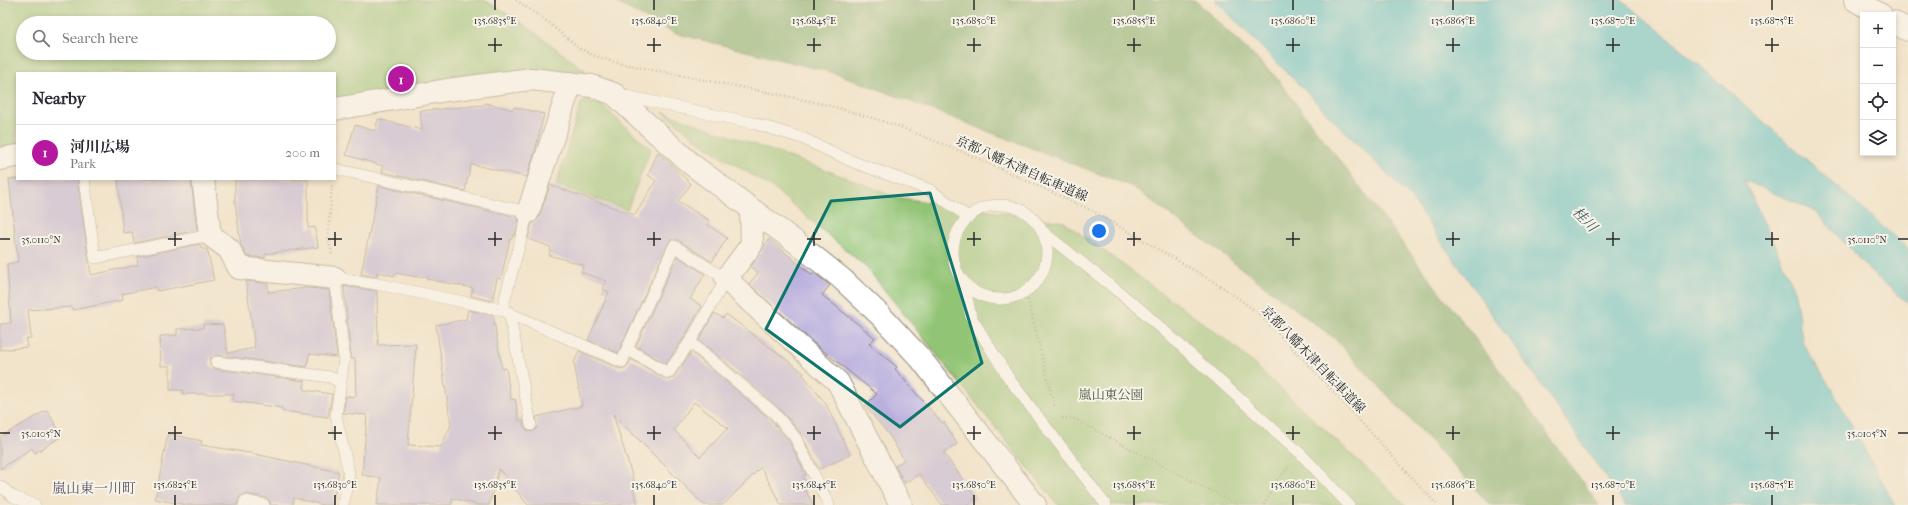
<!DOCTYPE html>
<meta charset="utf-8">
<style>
body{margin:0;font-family:"IM FELL French Canon","Noto Serif JP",serif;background:#f7f7f7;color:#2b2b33}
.controls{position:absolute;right:12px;top:12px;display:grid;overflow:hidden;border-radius:0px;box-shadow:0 2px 6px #0003}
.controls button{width:36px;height:36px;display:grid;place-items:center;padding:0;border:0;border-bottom:1px solid #e1e1e2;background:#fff;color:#2b2b33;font:20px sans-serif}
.you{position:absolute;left:1099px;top:231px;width:14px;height:14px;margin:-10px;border:3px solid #fff;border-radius:50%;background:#1a73e8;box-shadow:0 0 0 6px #1a73e833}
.badge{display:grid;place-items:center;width:26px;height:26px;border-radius:50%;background:#b5179e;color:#fff;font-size:13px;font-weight:700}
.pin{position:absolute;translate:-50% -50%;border:2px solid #fff;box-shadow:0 1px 4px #0006}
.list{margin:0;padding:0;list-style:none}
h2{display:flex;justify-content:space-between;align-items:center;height:52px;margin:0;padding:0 16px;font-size:17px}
h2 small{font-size:13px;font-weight:400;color:#7c7c81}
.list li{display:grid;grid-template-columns:26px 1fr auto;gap:12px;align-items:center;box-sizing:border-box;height:56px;padding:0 16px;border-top:1px solid #e1e1e2}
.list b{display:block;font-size:15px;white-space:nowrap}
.list p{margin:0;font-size:13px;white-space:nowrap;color:#7c7c81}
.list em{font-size:13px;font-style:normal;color:#7c7c81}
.icon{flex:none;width:22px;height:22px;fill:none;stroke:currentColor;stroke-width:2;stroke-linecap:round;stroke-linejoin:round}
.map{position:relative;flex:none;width:1908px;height:505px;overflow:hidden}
.search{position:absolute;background:#fff;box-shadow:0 2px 6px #0003;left:16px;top:16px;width:320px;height:44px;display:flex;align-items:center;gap:10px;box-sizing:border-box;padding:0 14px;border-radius:22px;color:#7c7c81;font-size:15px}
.panel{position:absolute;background:#fff;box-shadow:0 2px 6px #0003;left:16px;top:72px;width:320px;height:108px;border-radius:0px}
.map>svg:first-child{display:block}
.green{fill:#92c475;stroke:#5e7850;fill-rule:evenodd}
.forest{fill:#75aa66;stroke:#506a48}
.water{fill:#55c2cd;stroke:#40767c}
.building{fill:#b9afdf;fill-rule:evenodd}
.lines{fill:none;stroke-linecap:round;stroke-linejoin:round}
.lane-casing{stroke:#8e887b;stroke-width:12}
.street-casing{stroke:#8e887b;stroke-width:24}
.primary-casing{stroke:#8e887b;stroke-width:24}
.path{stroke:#8e887b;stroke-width:2.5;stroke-dasharray:1 3;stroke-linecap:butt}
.lane{stroke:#fff;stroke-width:11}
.street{stroke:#fff;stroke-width:22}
.primary{stroke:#fff;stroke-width:22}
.marked{fill:none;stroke:#0f766e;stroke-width:3;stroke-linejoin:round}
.ticks{fill:none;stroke:#2b2b2b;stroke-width:1.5}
.labels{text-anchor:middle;stroke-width:4;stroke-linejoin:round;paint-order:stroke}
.street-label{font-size:13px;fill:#2b2b2b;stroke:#f7f3e8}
.park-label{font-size:13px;fill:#4a5941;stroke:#f7f3e8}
.water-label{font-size:14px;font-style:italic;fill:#38585c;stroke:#f7f3e8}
.neighbourhood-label{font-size:14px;fill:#5d596a;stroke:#f7f3e8}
.ticks-label{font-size:10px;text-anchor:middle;fill:#2b2b2b;stroke:#f7f3e8;stroke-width:4;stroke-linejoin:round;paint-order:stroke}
</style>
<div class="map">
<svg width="1908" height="505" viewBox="0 0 1908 505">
<rect width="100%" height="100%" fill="#f7f3e8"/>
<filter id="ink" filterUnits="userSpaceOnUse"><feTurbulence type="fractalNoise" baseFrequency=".025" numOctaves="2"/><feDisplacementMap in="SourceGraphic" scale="8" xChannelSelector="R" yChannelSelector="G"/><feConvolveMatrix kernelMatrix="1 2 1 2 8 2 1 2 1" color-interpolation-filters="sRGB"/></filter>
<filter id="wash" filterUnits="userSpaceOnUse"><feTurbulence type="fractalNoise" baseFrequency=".012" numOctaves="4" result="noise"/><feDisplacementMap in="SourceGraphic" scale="16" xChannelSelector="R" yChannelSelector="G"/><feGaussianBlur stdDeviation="0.9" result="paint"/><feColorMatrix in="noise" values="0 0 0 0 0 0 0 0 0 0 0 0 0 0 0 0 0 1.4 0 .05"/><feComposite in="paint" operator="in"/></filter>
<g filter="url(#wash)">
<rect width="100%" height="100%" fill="#f2e4cb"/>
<g class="green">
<path d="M0 0H484L518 20 586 71H543L335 98V73H17V145L0 147ZM23 23H329V53H23Z"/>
<path d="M590 100 601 105 651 149 627 210 556 185 581 103Z"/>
<path d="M663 112 859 182 894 197 1064 222 1233 345 1406 505H1058L866 267 774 189 704 145Z"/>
</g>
<path class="forest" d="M611 0H1195L1275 76 1535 417 1599 505H1490L1334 338 1133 187 841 75 674 33Z"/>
<path class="water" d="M1215 0H1621L1664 34 1908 249V303L1873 274 1815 211 1744 180 1794 288 1803 344 1834 393 1895 505H1625L1411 198Z"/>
<g id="blocks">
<g class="building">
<path d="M485 103 513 110 514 107 544 114 535 151 527 177 471 164 465 191 382 172 383 166 346 155 355 125 375 131 378 119 422 130 420 111 484 105Z"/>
<path d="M658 152 691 184 678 201 710 221 708 225 727 238 712 262 678 240H670L618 353 588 340 609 292 602 289 606 281 581 272 584 265 549 255 551 247 528 239 532 223 539 218 550 185 635 215 656 181 648 175Z"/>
<path d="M9 179H77L91 275 138 265 137 257 200 244 201 249H207L214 280 157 291 156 287 122 294 123 300 73 310 72 307 28 310 31 338 26 339 27 347 0 350V324L11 323 7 264 18 262Z"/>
<path d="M118 179H191L197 230 134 243 132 232 123 233Z"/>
<path d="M235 179 308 180V228L315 227 318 247 265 254V258L247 256 241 245 235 202Z"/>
<path d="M379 186 517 217 519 220 515 235H513L512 239H510L501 279 497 278 492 301 471 296 473 288 427 279V276L417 277 396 273 395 276 377 272V277L361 274Z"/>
<path d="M769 239 812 275 814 273 830 285 822 295 875 338 869 344 897 367 895 369 942 423 944 422 957 444 943 452 976 498 967 505H942L919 474 905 483 895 466 904 460 890 436 865 406 877 394 816 345 749 284 758 273 751 267Z"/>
<path d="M677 256 705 274 690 299 702 306 684 338 666 364 636 346Z"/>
<path d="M246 281 268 284V292L308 288 329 290 337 357 309 354 307 367 217 355 210 358V365L215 369 305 381 304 390 332 394 328 417 282 411V408L233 401 234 394H183V390H170V366H161L160 336 177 335V329L203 328V324L223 325 228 353 255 348Z"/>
<path d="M344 286 377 291 378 345 416 344 408 445 441 447 451 425 436 325 463 320 466 319 468 310 493 315 502 369 506 368 511 400 515 399 519 421 523 420 524 427 528 431 533 432 537 428 536 417 582 406 574 363 579 351 620 369 627 367 631 359 668 380 674 377 691 352 769 418 789 441 806 475 802 476 808 488 805 490 814 505H781L761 467 723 505H704L613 414 636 488 633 489 638 505H528L499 469 489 505H478L453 498 451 505H377L381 478 362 475 367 415 343 413 346 396 356 397 355 359H351ZM694 402 728 428 700 457 674 430Z"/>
<path d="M714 313 723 318 726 314 804 373 803 375 826 404 850 455 819 469 801 434 779 408 699 340Z"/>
<path d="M47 410 62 436 35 453 32 448 0 469V437Z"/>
<path d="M168 434 202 441 201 445 250 453 339 472 332 505H323L294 498 293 505H271L269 500 266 498 246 494 240 497 237 505H187L155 499Z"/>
</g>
</g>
</g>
<g filter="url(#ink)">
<use href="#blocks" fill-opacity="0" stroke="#8e887b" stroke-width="1"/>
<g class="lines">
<defs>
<g id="lane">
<path d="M621 95 753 123 802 138 851 161 930 190 968 217"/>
<path d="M335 169 528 212 502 310"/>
<path d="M84 179 95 258 210 235"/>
<circle cx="1000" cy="252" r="47"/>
<path d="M1042 231 1139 308 1301 454 1349 505"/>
<path d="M964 283 971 317 1010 380 1106 505"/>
<path d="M509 312 531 425"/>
<path d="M627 349 674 246 726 279 690 342"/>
<path d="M216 362 330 377 341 383"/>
<path d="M0 486 14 497 35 505"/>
<path d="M244 505 245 501 264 505"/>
<path d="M343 505 349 473 336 416 344 359 335 278 372 283 502 310 622 362 627 349 668 373 690 342 774 413 795 437 829 505"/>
</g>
<g id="street">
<path d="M335 109 447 90 531 79 592 86 614 94 691 164 797 243 842 279 881 316 921 359 1035 505"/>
<path d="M0 159 17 156"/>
<path d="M203 179 210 235 229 249 239 268 335 278"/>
<path d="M751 210 752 244 726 279 838 382 901 505"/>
<path d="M528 212 571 83"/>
</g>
<g id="primary">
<path d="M1855 0 1881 15"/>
<path d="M1893 22 1908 30"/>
</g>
</defs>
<use href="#lane" class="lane-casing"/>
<use href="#street" class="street-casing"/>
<use href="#primary" class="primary-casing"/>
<g class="path">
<path d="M516 0 544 19 579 48 592 55 618 63 791 97 835 107 898 126 977 158 1095 212 1224 288 1258 313 1308 364 1437 505"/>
<path d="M335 153 336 132"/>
<path d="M332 254 328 237 332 185"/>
<path d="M1026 292 1055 408"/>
<path d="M1062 418H1072L1238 505"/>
<path d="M1264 505 1275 482 1290 466"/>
</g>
<use href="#lane" class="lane"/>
<use href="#street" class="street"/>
<use href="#primary" class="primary"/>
</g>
</g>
<path d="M0 0H1908V505H0ZM930 193 982 363 900 427 766 329 831 201Z" fill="#f2e4cb" fill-opacity=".55" fill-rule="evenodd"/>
<path class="marked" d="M930 193 982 363 900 427 766 329 831 201Z"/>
<path class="ticks" d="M495 0V10M654 0V10M814 0V10M974 0V10M1134 0V10M1293 0V10M1453 0V10M1613 0V10M1772 0V10M495 38V52M654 38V52M814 38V52M974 38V52M1134 38V52M1293 38V52M1453 38V52M1613 38V52M1772 38V52M488 45H502M647 45H661M807 45H821M967 45H981M1127 45H1141M1286 45H1300M1446 45H1460M1606 45H1620M1765 45H1779M175 232V246M335 232V246M495 232V246M654 232V246M814 232V246M974 232V246M1134 232V246M1293 232V246M1453 232V246M1613 232V246M1772 232V246M0 239H10M168 239H182M328 239H342M488 239H502M647 239H661M807 239H821M967 239H981M1127 239H1141M1286 239H1300M1446 239H1460M1606 239H1620M1765 239H1779M1898 239H1908M175 426V440M335 426V440M495 426V440M654 426V440M814 426V440M974 426V440M1134 426V440M1293 426V440M1453 426V440M1613 426V440M1772 426V440M0 433H10M168 433H182M328 433H342M488 433H502M647 433H661M807 433H821M967 433H981M1127 433H1141M1286 433H1300M1446 433H1460M1606 433H1620M1765 433H1779M1898 433H1908M175 495V505M335 495V505M495 495V505M654 495V505M814 495V505M974 495V505M1134 495V505M1293 495V505M1453 495V505M1613 495V505M1772 495V505"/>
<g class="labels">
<g class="street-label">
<text transform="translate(1022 168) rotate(24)" y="5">京都八幡木津自転車道線</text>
<text transform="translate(1314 359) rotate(46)" y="5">京都八幡木津自転車道線</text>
</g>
<g class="park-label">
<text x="1111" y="399">嵐山東公園</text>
</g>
<g class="water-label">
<text transform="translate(1585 219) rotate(46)" y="5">桂川</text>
</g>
<g class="neighbourhood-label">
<text x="94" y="493">嵐山東一川町</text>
</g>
</g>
<g class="ticks-label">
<text x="495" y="24">135.6835°E</text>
<text x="654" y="24">135.6840°E</text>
<text x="814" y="24">135.6845°E</text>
<text x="974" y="24">135.6850°E</text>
<text x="1134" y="24">135.6855°E</text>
<text x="1293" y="24">135.6860°E</text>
<text x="1453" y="24">135.6865°E</text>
<text x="1613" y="24">135.6870°E</text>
<text x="1772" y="24">135.6875°E</text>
<text x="41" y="243">35.0110°N</text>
<text x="1867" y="243">35.0110°N</text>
<text x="41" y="437">35.0105°N</text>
<text x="1867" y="437">35.0105°N</text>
<text x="175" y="488">135.6825°E</text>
<text x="335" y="488">135.6830°E</text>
<text x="495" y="488">135.6835°E</text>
<text x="654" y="488">135.6840°E</text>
<text x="814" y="488">135.6845°E</text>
<text x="974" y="488">135.6850°E</text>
<text x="1134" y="488">135.6855°E</text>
<text x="1293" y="488">135.6860°E</text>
<text x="1453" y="488">135.6865°E</text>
<text x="1613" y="488">135.6870°E</text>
<text x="1772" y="488">135.6875°E</text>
</g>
</svg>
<div class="controls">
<button>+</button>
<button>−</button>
<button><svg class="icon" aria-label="locate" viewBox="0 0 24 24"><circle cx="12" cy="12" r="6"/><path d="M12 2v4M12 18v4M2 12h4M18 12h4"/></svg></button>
<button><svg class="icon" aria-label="layers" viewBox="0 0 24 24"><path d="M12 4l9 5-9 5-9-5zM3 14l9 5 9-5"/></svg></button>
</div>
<div class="you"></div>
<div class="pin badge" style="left:401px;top:79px">1</div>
<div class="search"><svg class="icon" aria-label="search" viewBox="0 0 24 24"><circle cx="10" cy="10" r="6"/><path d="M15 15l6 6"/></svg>Search here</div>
<section class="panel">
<h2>Nearby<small></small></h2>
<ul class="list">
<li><span class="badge">1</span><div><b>河川広場</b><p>Park</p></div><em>200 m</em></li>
</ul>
</section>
</div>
